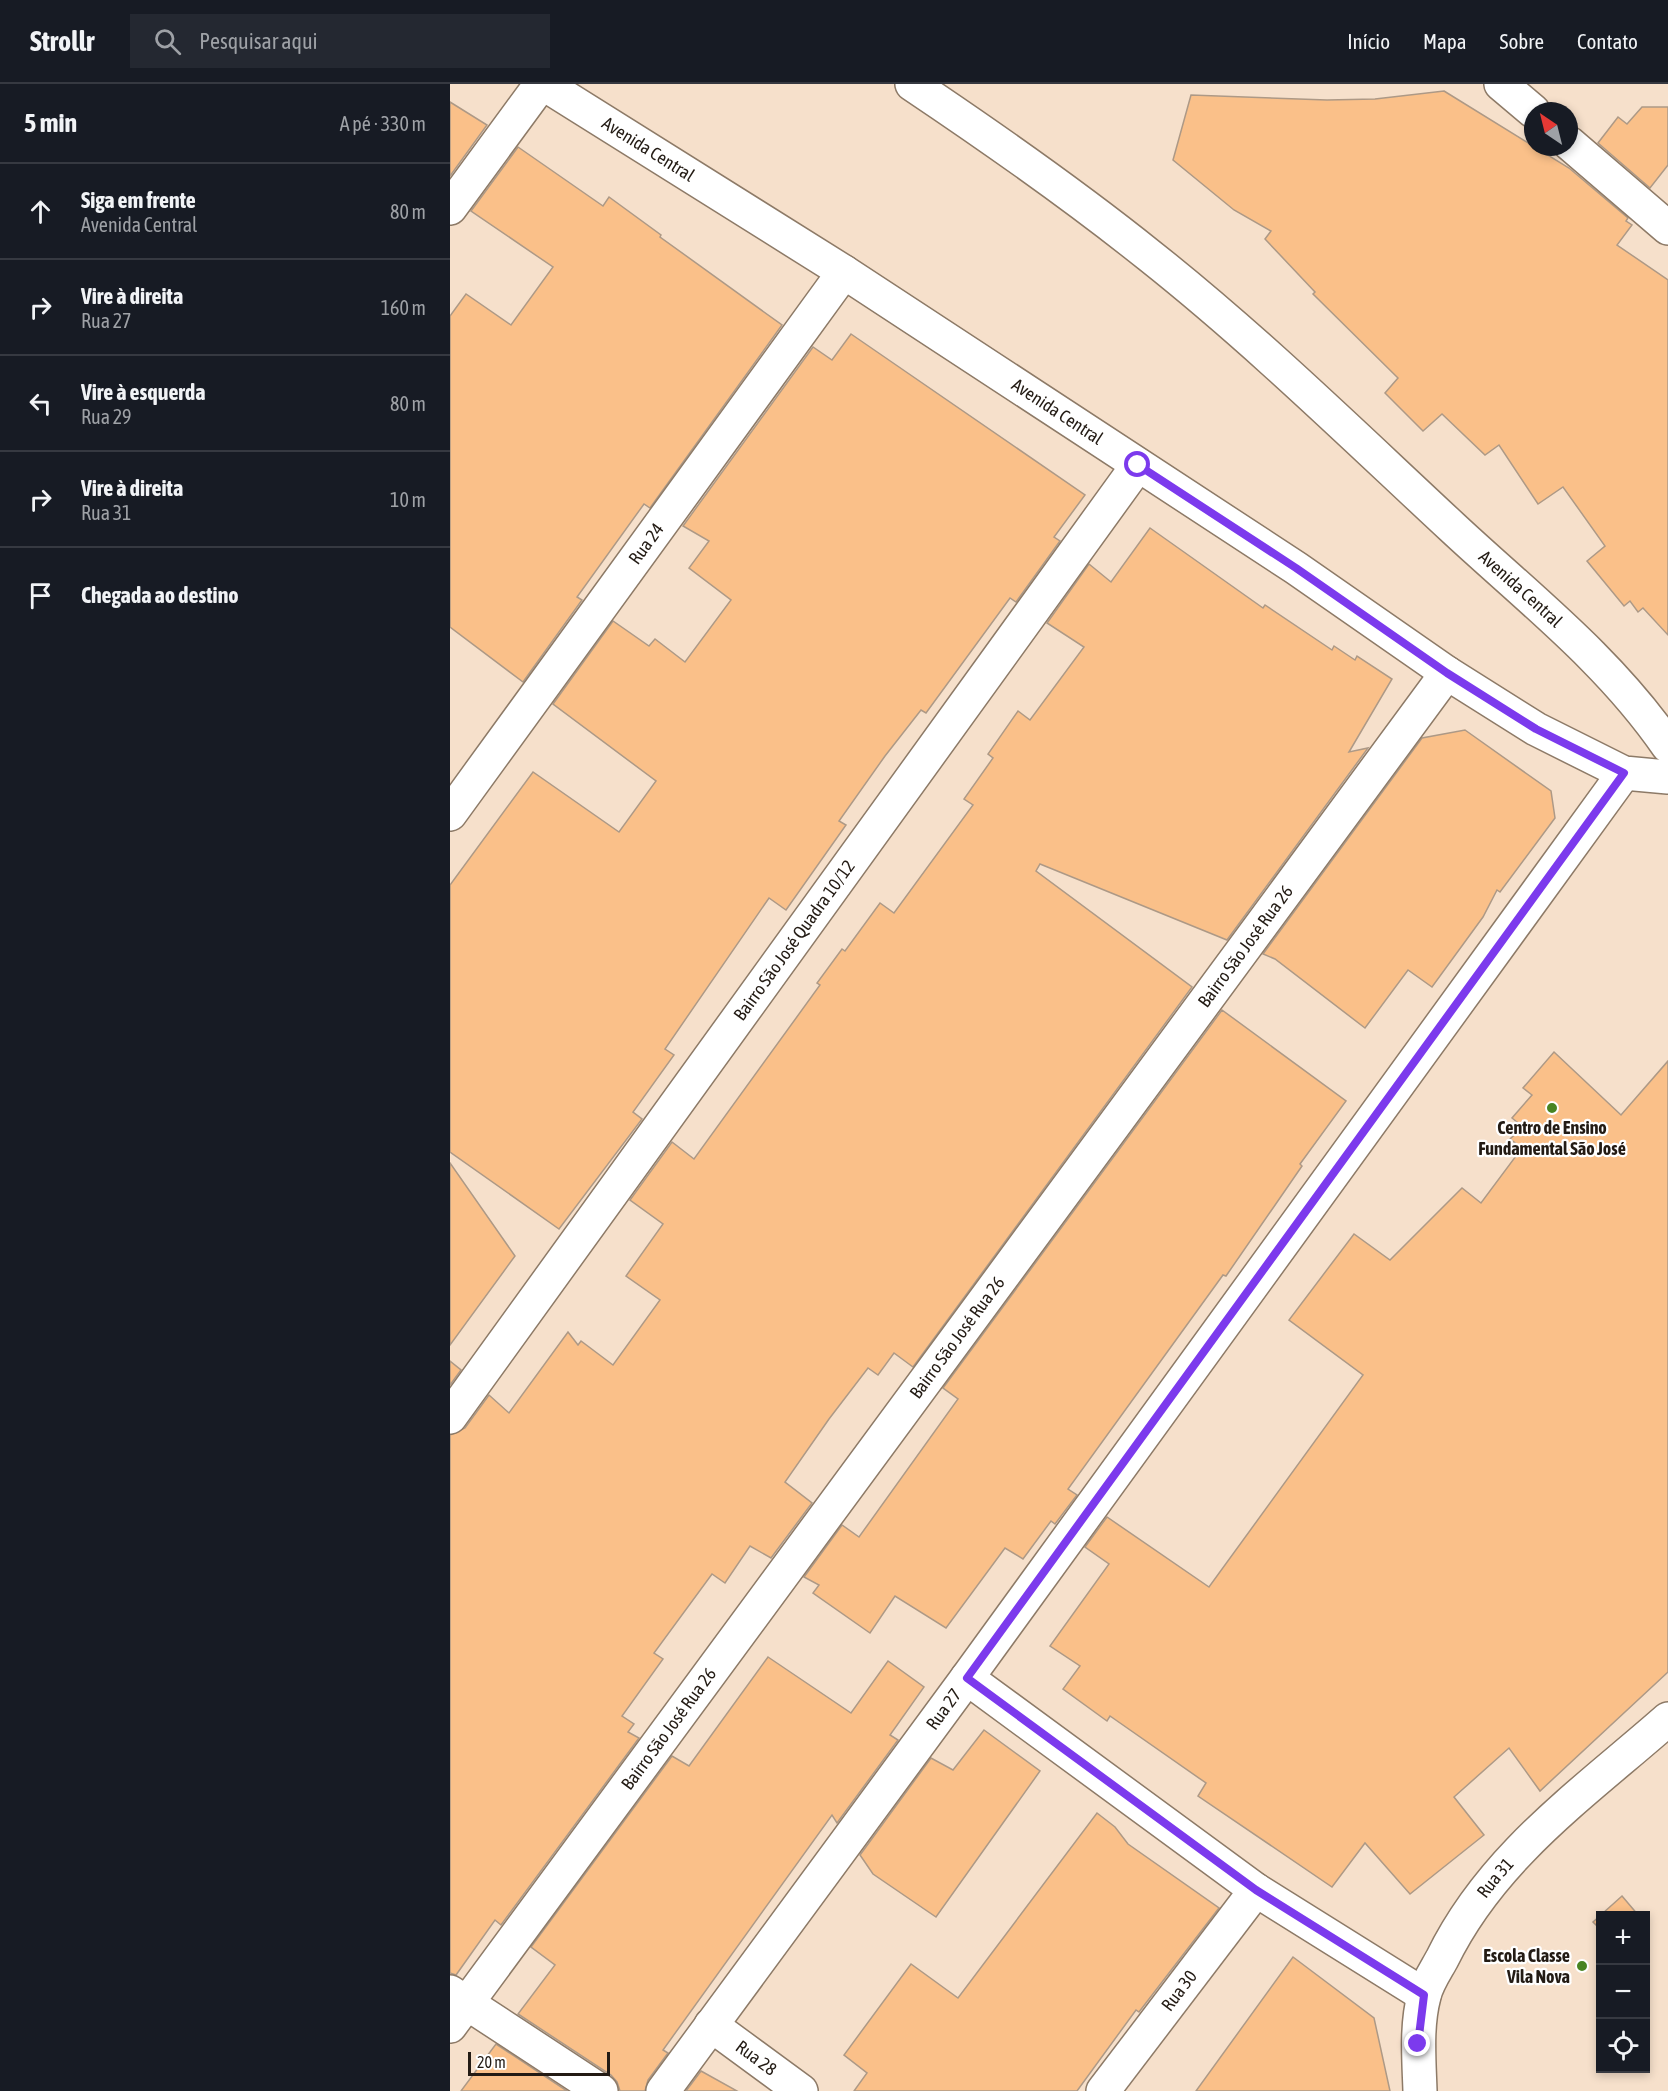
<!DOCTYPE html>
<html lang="pt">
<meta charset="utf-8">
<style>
body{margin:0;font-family:"Asap Condensed",sans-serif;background:#242831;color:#f1f3f6}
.controls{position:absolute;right:18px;bottom:18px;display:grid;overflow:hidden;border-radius:0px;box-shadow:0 3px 9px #0003}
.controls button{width:54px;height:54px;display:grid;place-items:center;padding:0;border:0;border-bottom:2px solid #363941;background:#171b24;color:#f1f3f6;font:30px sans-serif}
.compass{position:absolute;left:1074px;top:18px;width:54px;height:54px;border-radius:50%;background:#171b24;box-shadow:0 3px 9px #0003;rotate:325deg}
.scale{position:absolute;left:18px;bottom:15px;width:142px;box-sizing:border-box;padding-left:6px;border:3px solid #231b14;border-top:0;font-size:16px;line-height:21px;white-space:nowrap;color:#231b14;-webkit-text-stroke:4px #fff;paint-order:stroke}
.stop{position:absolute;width:18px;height:18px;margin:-14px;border:4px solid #7c3aed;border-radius:50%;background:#fff}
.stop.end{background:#7c3aed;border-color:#fff;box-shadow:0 2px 6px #0008}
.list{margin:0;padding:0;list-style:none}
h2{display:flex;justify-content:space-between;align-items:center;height:78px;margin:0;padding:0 24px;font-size:26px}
h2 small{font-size:20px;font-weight:400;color:#9ea1a6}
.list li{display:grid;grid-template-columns:39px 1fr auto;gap:18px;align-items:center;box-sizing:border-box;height:96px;padding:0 24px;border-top:2px solid #363941}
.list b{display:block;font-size:22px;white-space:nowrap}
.list p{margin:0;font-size:20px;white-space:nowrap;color:#9ea1a6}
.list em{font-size:20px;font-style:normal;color:#9ea1a6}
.icon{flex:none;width:33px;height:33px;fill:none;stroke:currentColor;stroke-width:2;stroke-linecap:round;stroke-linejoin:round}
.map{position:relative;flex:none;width:1218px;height:2007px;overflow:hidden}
header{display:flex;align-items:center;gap:36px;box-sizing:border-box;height:84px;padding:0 30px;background:#171b24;border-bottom:2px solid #363941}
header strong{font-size:28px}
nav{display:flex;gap:33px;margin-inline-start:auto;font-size:21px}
.search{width:420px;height:54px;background:#242831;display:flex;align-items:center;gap:15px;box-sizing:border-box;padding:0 21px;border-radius:0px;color:#9ea1a6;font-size:22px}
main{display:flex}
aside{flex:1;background:#171b24}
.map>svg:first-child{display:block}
.building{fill:#fac089;stroke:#ad9986;stroke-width:1.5}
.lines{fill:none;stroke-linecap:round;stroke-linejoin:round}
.minor-casing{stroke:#8d7a67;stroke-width:36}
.tertiary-casing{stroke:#8d7a67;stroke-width:36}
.minor{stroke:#fff;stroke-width:33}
.tertiary{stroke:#fff;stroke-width:33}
.route{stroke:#7c3aed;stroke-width:8}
.poi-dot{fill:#488422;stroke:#fff;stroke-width:2}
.labels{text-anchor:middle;stroke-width:4.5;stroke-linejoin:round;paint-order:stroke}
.street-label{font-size:18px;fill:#231b14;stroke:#fff}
.poi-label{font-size:18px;font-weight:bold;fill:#231b14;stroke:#fff}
</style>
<header>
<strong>Strollr</strong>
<div class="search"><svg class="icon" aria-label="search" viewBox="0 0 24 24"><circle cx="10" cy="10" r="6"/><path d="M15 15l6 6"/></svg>Pesquisar aqui</div>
<nav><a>Início</a><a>Mapa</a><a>Sobre</a><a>Contato</a></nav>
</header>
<main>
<aside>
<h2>5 min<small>A pé · 330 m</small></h2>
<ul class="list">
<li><svg class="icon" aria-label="ahead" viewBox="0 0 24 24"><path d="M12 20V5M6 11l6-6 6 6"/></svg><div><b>Siga em frente</b><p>Avenida Central</p></div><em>80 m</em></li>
<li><svg class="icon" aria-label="right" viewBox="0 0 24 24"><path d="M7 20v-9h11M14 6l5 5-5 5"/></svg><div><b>Vire à direita</b><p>Rua 27</p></div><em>160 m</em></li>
<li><svg class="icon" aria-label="left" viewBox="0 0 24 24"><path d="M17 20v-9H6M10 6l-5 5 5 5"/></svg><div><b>Vire à esquerda</b><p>Rua 29</p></div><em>80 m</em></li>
<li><svg class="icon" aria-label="right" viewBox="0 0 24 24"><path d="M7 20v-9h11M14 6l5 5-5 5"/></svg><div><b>Vire à direita</b><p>Rua 31</p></div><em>10 m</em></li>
<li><svg class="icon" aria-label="arrive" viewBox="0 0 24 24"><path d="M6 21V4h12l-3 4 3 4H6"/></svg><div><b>Chegada ao destino</b></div></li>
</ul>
</aside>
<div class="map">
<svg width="1218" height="2007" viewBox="0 0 1218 2007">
<rect width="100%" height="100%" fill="#f6e0cb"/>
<g class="building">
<path d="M994 7 1119 84 1178 134 1176 137 1182 141 1167 161 1218 196V551L1193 524 1188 528 1180 517 1174 522 1137 477 1155 462 1113 403 1088 420 1049 361 1035 371 992 330 973 347 935 309 948 294 863 210 865 208 815 155 821 147 784 126 723 76 741 11 877 16 925 15Z"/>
<path d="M0 18 37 41 0 92Z"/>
<path d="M1192 23H1218V81L1200 104 1148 59 1168 33 1177 40Z"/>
<path d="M68 63 153 122 159 113 211 151 210 153 332 241 200 424 194 420 127 513 132 516 73 598 0 543V232L16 210 61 241 103 183 21 127Z"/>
<path d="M401 250 635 411 604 453 610 457 566 518 560 514 476 629 471 626 435 672 389 737 396 741 336 826 319 814 215 965 224 971 183 1028 192 1035 109 1145 0 1068V801L83 688 169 748 206 697 103 620 163 537 199 562 205 555 235 578 281 516 239 484 259 457 233 442 363 263 382 276Z"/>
<path d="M700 444 813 524 815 521 882 566 884 562 905 576 907 572 942 595 899 668 918 664 777 856 590 780 586 787 742 903 463 1283 444 1269 428 1291 418 1284 379 1335 335 1398 362 1419 321 1474 300 1462 275 1499 262 1490 204 1569 213 1575 172 1632 184 1640 178 1648 189 1654 51 1841 45 1836 6 1891 0 1889V1351L15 1344 39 1311 59 1329 118 1248 128 1261 131 1257 163 1281 210 1216 176 1192 213 1140 180 1116 222 1058 244 1075 370 901 367 899 392 865 395 867 430 819 444 829 523 721 514 715 543 674 538 670 568 627 580 636 634 563 597 539 639 480 661 498Z"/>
<path d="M1015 646 1101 707 1105 734 1050 808 1047 806 1033 833 982 903 958 886 915 944 825 875 813 870 972 654Z"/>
<path d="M772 926 896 1017 850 1080 852 1082 776 1192 773 1191 618 1405 627 1411 605 1440 601 1437 573 1475 555 1464 496 1544 445 1512 420 1549 363 1509 369 1501 354 1493 392 1441 409 1453 508 1315 493 1304Z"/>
<path d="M1104 968 1171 1031 1218 977V1588L1090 1707 1059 1664 1004 1713 1034 1751 960 1810 915 1759 882 1803 748 1712 756 1699 660 1632 657 1637 613 1605 630 1582 600 1562 659 1480 635 1463 657 1433 759 1503 913 1291 839 1236 904 1150 940 1176 1012 1104 1031 1119 1072 1064 1060 1055 1073 1043 1062 1034 1082 1011 1073 1004Z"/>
<path d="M0 1079 65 1172 0 1261Z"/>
<path d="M0 1277 11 1286 0 1301Z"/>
<path d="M318 1573 401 1629 438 1577 474 1603 440 1651 448 1656 387 1739 382 1731 213 1966 218 1969 198 1996 195 2007H170L167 1998 161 1991 68 1930 105 1881 81 1863 222 1672 239 1682Z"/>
<path d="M534 1646 590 1687 486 1833 423 1790 410 1771 481 1674 503 1686Z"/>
<path d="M647 1729 665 1743 678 1760 769 1824 689 1928 686 1926 627 2007H404L417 1989 394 1971 461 1880 508 1914Z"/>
<path d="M1172 1812 1189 1832H1150V1845L1143 1838Z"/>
<path d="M843 1873 924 1934 940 2007H746Z"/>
<path d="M46 1960 117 2007H11Z"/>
<path d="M251 1987 287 2007H236Z"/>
</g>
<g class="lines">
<defs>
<g id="minor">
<path d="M1051 0 1083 27"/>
<path d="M1119 59 1218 144"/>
<path d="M0 124 91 0"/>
<path id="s1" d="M0 730 394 188"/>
<path id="s2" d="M0 1333 688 381"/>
<path d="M517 1594 806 1806 974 1911"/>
<path d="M0 1908 151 2007"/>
<path id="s3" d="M261 1941 351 2007"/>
<path id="s4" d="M0 1942 997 589"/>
<path id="s5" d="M213 2007 517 1594 1174 689"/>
<path id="s6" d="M653 2007 806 1806"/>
</g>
<g id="tertiary">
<path id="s7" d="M94 0 394 188 846 484 997 589 1086 645 1174 689 1218 693"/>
<path id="s8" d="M462 0C544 55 624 111 700 172 806 256 903 351 1002 443 1077 513 1159 576 1218 662"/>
<path id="s9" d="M970 2007C969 1976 966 1942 974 1912 977 1899 986 1886 992 1875 1042 1772 1134 1709 1218 1635"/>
</g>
</defs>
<use href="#minor" class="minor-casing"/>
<use href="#tertiary" class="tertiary-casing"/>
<use href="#minor" class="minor"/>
<use href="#tertiary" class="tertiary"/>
</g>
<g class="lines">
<path class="route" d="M688 381 846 484 997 589 1086 645 1174 689 517 1594 806 1806 974 1911 968 1960"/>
</g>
<g class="poi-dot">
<circle cx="1102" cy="1024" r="6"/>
<circle cx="1132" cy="1882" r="6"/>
</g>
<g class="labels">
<g class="street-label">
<text dy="6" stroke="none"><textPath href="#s7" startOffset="123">Avenida Central</textPath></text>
<text dy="6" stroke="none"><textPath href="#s7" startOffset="609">Avenida Central</textPath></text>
<text dy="6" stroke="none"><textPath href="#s1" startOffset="334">Rua 24</textPath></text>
<text dy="6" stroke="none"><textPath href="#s8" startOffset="792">Avenida Central</textPath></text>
<text dy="6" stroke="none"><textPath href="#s2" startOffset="588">Bairro São José Quadra 10/12</textPath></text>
<text dy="6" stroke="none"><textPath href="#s4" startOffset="1341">Bairro São José Rua 26</textPath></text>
<text dy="6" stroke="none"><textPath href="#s4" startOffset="855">Bairro São José Rua 26</textPath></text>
<text dy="6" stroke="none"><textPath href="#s5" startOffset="474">Rua 27</textPath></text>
<text dy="6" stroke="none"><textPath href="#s4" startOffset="369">Bairro São José Rua 26</textPath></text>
<text dy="6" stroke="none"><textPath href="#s9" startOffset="234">Rua 31</textPath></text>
<text dy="6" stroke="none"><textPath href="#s6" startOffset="126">Rua 30</textPath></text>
<text dy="6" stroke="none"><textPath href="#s3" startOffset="56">Rua 28</textPath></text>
</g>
<g class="poi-label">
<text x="1102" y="1050">Centro de Ensino<tspan x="1102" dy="21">Fundamental São José</tspan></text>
<text x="1120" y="1878" text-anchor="end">Escola Classe<tspan x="1120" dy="21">Vila Nova</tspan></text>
</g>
</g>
</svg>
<div class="controls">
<button>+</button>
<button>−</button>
<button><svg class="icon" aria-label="locate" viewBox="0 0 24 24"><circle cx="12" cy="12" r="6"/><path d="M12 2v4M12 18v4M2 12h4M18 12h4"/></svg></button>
</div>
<svg class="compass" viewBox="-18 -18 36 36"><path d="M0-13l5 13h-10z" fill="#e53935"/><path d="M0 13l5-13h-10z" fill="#9ea1a6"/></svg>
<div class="scale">20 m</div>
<div class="stop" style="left:688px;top:381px"></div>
<div class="stop end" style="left:968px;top:1960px"></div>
</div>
</main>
